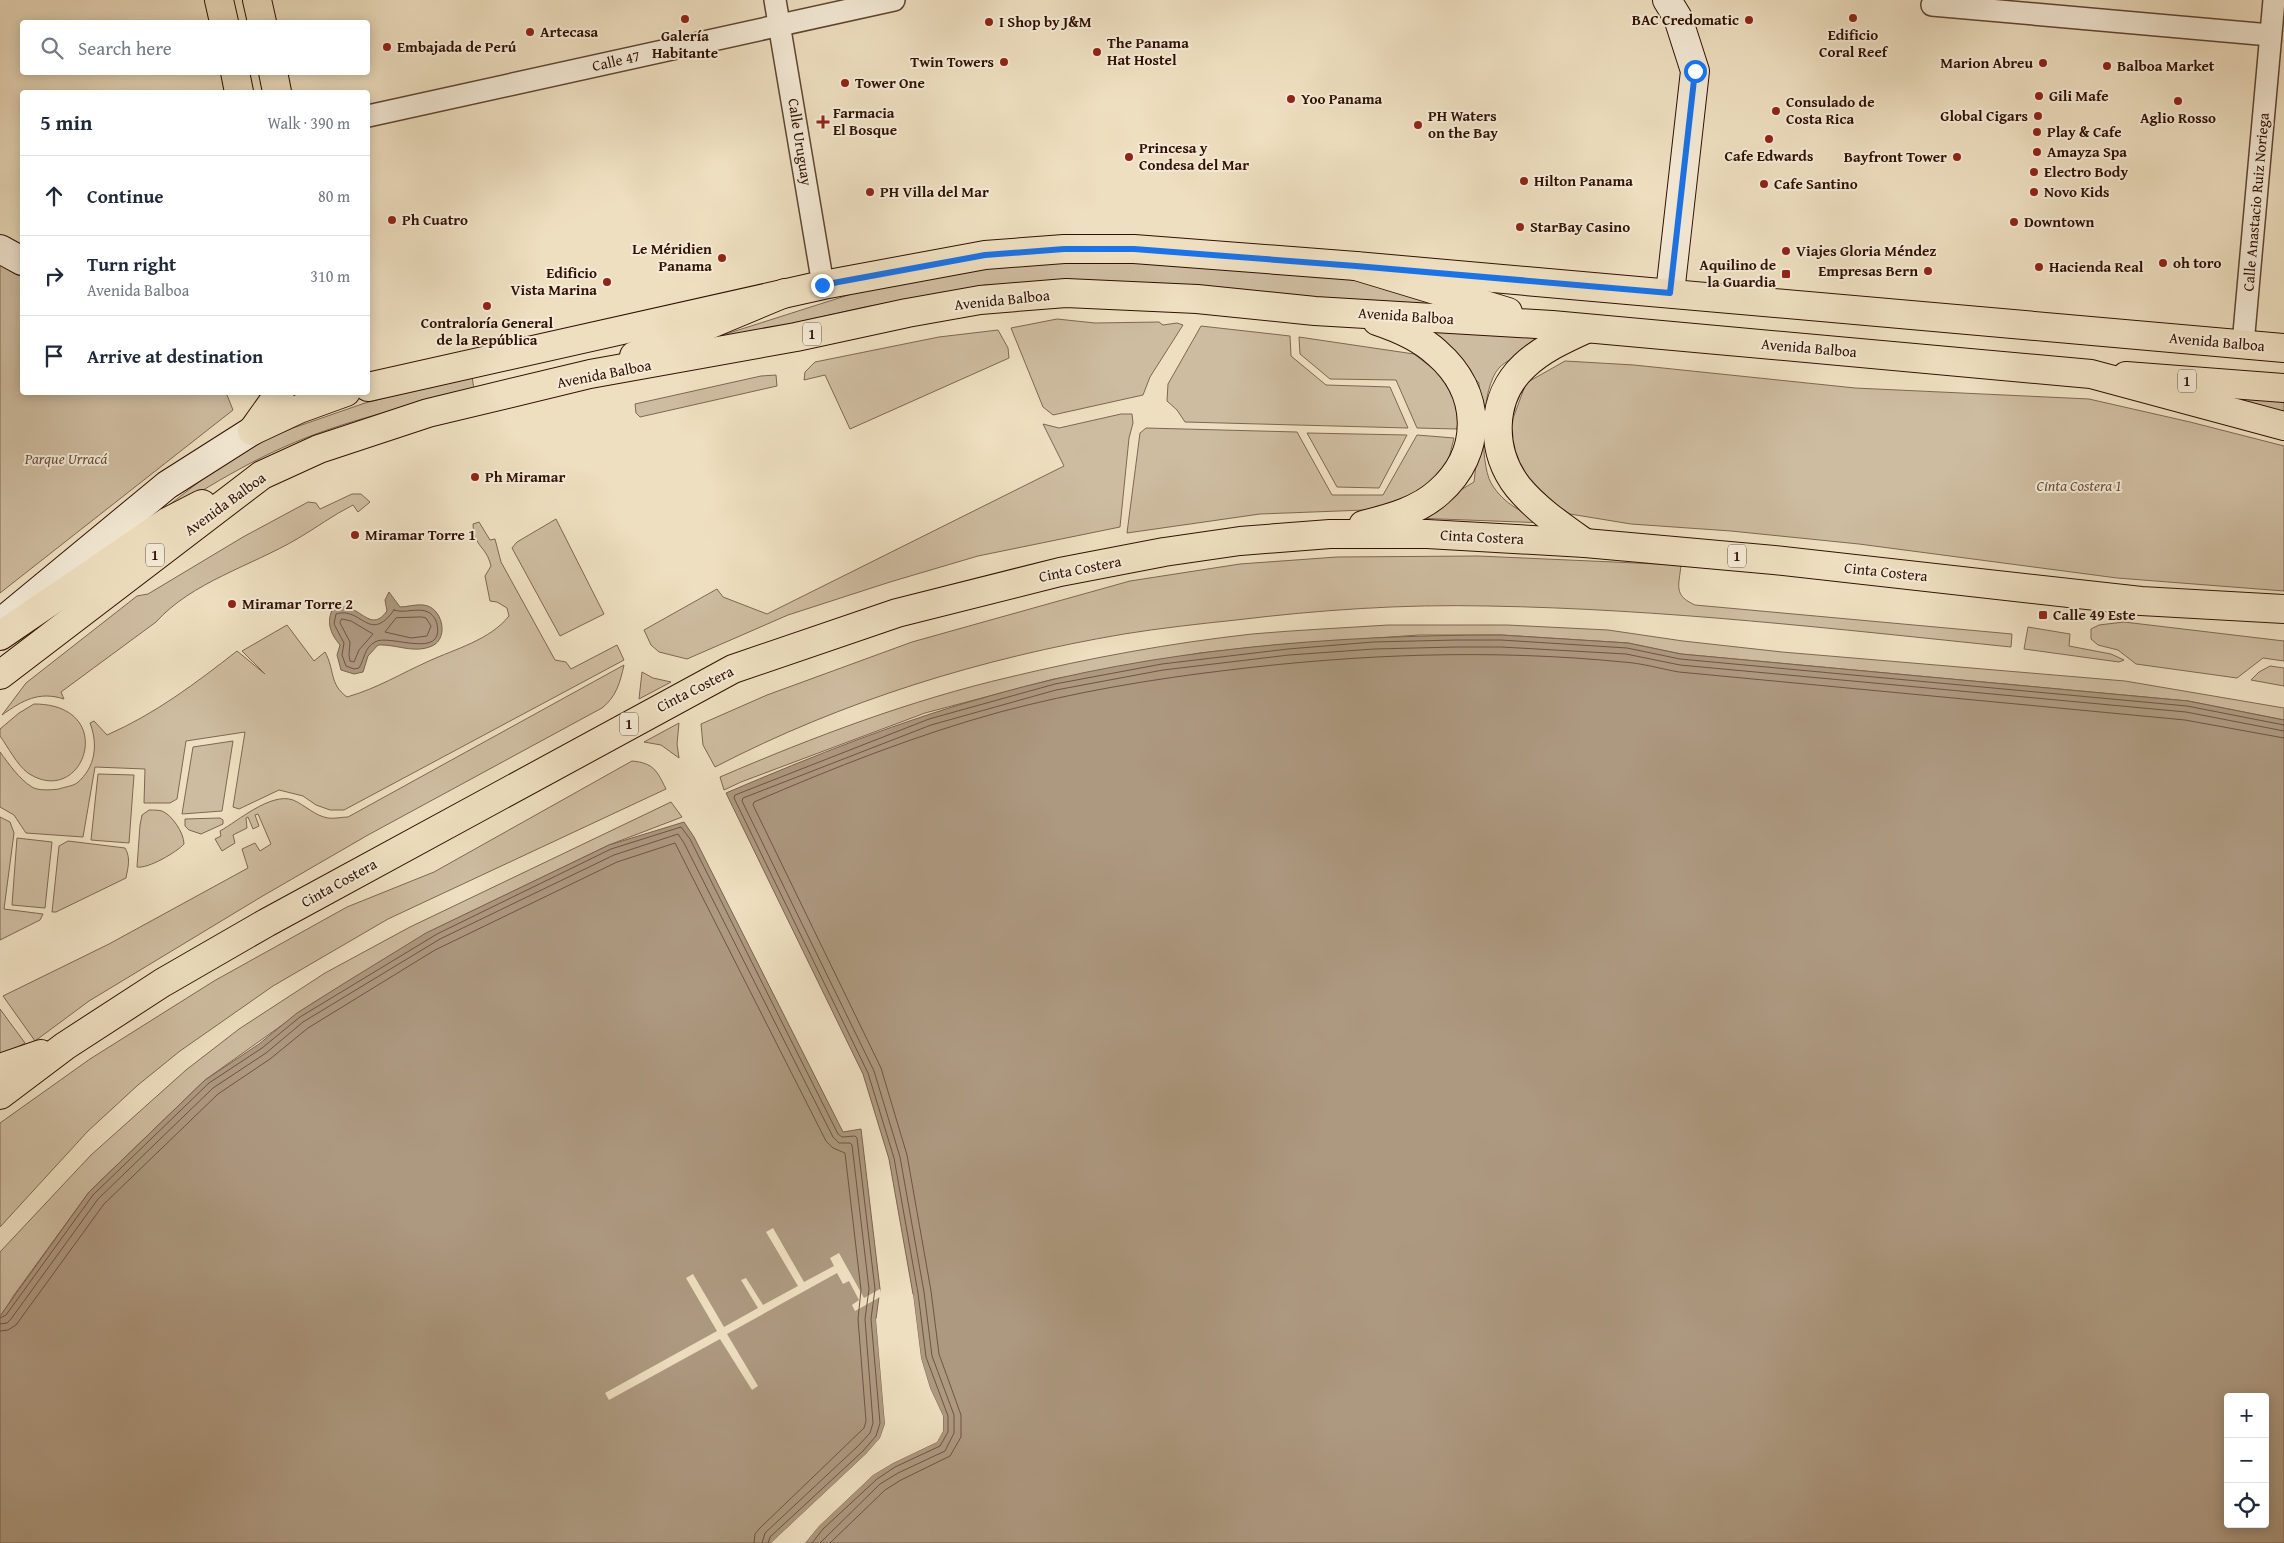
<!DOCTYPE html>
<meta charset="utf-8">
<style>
body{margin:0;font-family:"Gentium Book Plus",serif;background:#f6f6f7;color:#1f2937}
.controls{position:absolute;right:15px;bottom:15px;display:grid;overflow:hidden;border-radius:5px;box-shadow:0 2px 12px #0003}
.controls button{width:45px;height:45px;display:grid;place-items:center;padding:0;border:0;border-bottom:1px solid #e0e1e3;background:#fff;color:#1f2937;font:25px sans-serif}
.stop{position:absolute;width:15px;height:15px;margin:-11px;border:4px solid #1a73e8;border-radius:50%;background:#fff}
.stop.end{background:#1a73e8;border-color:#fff;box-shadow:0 1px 5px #0008}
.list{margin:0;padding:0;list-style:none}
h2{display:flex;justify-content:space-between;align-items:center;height:65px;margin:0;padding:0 20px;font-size:21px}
h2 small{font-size:16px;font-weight:400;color:#747a83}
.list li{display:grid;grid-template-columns:32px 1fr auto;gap:15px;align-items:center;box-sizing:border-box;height:80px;padding:0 20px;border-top:1px solid #e0e1e3}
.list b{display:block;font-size:19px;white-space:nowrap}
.list p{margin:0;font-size:16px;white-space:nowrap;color:#747a83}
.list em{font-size:16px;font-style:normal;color:#747a83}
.icon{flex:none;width:28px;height:28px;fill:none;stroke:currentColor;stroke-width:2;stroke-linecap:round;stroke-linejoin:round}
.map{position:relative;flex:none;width:2284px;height:1543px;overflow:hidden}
.search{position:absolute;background:#fff;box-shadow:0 2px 12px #0003;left:20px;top:20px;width:350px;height:55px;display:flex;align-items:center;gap:12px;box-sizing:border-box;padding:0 18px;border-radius:5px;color:#747a83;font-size:19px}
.panel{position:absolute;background:#fff;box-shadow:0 2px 12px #0003;left:20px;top:90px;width:350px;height:305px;border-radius:5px}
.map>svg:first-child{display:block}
.green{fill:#cebca0;stroke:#7f6652}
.water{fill:#ad9980;stroke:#7b624e;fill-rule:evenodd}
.pier{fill:#eedfc0}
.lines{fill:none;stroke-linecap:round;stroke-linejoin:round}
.shore{stroke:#6e5442;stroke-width:1}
.street-casing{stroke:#604432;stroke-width:24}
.secondary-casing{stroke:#301003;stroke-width:30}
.primary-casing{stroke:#301003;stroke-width:30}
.highway-casing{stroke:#301003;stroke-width:30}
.street{stroke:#f4ead6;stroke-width:21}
.secondary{stroke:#f4ead6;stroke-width:28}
.primary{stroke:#eedfc0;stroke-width:28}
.highway{stroke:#eedfc0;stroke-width:28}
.route{stroke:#1a73e8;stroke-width:6}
.poi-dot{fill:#8f2418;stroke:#f4ead6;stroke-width:2}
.labels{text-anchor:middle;stroke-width:4;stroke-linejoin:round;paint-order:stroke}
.shield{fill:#f4ead6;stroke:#6b5142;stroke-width:1}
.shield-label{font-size:14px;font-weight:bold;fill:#301003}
.poi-label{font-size:15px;font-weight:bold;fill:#301003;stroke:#f4ead6;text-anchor:start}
.street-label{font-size:15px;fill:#301003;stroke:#f4ead6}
.park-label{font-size:15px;font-style:italic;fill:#674c3a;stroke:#f4ead6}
</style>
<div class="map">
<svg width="2284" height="1543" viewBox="0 0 2284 1543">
<rect width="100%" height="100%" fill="#eedfc0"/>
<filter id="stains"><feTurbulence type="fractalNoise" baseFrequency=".004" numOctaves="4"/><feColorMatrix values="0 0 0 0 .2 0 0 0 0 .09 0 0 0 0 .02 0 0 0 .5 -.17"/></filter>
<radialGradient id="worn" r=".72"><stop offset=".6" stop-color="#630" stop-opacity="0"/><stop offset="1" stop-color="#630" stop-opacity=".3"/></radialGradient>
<g class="green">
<path d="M0 253 22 267V392L223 393 227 395 233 410 0 593Z"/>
<path d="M1090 258 1362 278 1500 315 1128 282 985 285 865 307 682 348 861 291 984 268Z"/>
<path d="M1057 319 1095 323 1159 322 1163 325 1177 323 1183 325 1150 377 1143 395 1053 415 1043 407 1011 328Z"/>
<path d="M1403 325 1568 333C1552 340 1510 356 1499 368 1481 387 1479 461 1491 483 1504 505 1524 513 1546 523L1414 518 1474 482 1479 438V383L1453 357Z"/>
<path d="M1201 326 1290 336 1291 356 1326 385 1390 387 1408 428 1185 422 1177 410 1167 401 1168 384Z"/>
<path d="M998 330 1008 348 1009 358 850 429 825 375 804 380 805 372 815 362 939 337Z"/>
<path d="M1299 337 1414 354 1440 374 1455 397 1459 411 1457 429 1417 428 1396 380 1330 379 1300 354Z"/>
<path d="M1565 361 1634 365 1855 388 2089 399 2190 422 2284 446V591L2117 578 1859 544 1731 531 1631 524 1570 514 1520 481 1508 432 1526 383Z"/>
<path d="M776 375 777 386 640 417 636 413 635 404 761 376Z"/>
<path d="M472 376 474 390C410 406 344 420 284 447 227 472 168 512 116 546L204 478 252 445 293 428 365 403Z"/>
<path d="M2165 383 2284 394V414Z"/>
<path d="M1121 414H1132L1133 423 1129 438 1120 527 978 556 890 582 788 615 687 659 659 652 651 645 644 630 717 589 723 597 767 614 1064 466 1043 424 1059 428Z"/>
<path d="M1146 428 1297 432 1332 495H1383L1417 435 1454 438 1448 462 1436 481 1402 503 1365 510 1260 514 1127 533 1140 433Z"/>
<path d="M1307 433 1407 435 1379 488 1337 487Z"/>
<path d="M352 494H361L370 502 358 512 353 505C333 515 316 528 297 539 251 566 192 582 156 622L61 692 64 699C39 691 23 700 2 715L26 683 137 596 148 594 243 537 308 502 316 503 320 509Z"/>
<path d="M556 519 604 614 560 636 512 548 517 542Z"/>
<path d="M479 522 490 540 495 539 501 562 555 660 566 662 571 669 617 645 624 660 344 810H330L316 805 303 796 279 790 239 809 233 807 245 732 186 741 177 799 170 803H144L145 769 95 767 83 837 26 833 14 815 0 807V752C9 764 19 779 32 787 38 791 52 790 59 789 64 787 73 786 77 783 96 767 98 744 90 723L94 721 107 735C155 714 196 683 237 651L265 674 242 651 287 625 314 661 325 652C335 670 329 684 347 697 378 688 400 674 429 661 455 649 490 640 509 616L507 608 497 602 490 601 485 576 491 566C486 545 474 548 473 524Z"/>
<path d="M1478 556 1681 565C1679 586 1673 595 1695 605L2012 634 2011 647C1836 629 1663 609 1488 606 1403 604 1319 610 1236 620 1198 624 1161 628 1124 634 982 658 842 701 715 767L703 745 701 724 767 695 912 642 1130 581 1240 564 1337 557Z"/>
<path d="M2124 622 2284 641V661L2263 658 2237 678 2136 664 2118 650 2098 645 2091 639V629L2099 625Z"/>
<path d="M1388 625H1507L1608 630 1683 641 1782 652 2125 681 2284 708V720L2188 701 1681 654 1628 643 1501 635H1419L1275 645 1200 653 1054 679 925 713 741 782 724 790 720 777C813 737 911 700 1010 677 1089 658 1171 643 1252 634 1297 630 1343 628 1388 625Z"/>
<path d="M2028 627 2070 634 2069 646 2111 654 2124 660 2119 662 2024 649Z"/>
<path d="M624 665C620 683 616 697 602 708L368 835 261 897 89 1001 35 1041 3 996 109 944 248 868 242 849 255 843 260 851 271 844 258 814 255 815 259 826 253 829 248 817 246 818 247 828 233 835 235 843 222 851 215 839 221 836 220 831C238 821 271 792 293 800 305 805 315 816 328 818 334 819 342 817 348 817Z"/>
<path d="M2270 666 2284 668V686L2251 680 2259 672Z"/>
<path d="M642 672 653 678 671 682 639 699Z"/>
<path d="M34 704C120 704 84 810 28 773 17 765 8 747 0 736V729L19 713Z"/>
<path d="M679 723 677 744 679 758 661 745 644 742Z"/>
<path d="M233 741 222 811 182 814 193 747Z"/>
<path d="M632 761C654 763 657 771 666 789L388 919 273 986 180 1051 138 1085 88 1131 0 1227V1123L90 1059 214 981 347 907 434 872Z"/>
<path d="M98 774 134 775 129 843 91 840Z"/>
<path d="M671 802 682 817 609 845 435 929 313 1003 205 1080 89 1192 14 1295 0 1318V1252L91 1155 186 1070 239 1029 325 973 410 927Z"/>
<path d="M149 810C154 810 158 810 162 811 172 815 184 833 184 844 177 852 148 869 137 867L140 825 142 815Z"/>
<path d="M0 817 10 822 14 833 4 909 43 914 40 920 0 940Z"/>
<path d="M220 818 223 820V824L201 834 189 830 185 826V819Z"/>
<path d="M17 838 52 842 45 908 12 905Z"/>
<path d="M68 841 125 848C131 858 128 867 126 878L56 912H52L59 846Z"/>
<path d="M0 1009 25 1043 0 1057Z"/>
</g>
<g class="water">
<path d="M389 592 400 607C407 607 416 604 423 605 442 606 450 638 432 646 414 654 396 644 378 645L368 656 363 672 354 674 341 670 337 655 340 645C330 633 326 622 333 608 337 608 342 607 345 607 363 610 372 632 387 611L385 600Z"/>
<path d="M1501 635 1628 643 1681 654 2188 701 2284 720V1543H805L819 1526 873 1475 893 1463 937 1442 943 1431V1416L930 1388 921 1358 913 1294 889 1159 863 1074 726 793C813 756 902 720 993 695 1154 649 1335 635 1501 635ZM2228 1397H2265V1524H2228Z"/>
<path d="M684 822 694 837 843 1132 861 1129 880 1289 876 1319 885 1424 880 1438 866 1454 771 1543H0V1316L89 1192 205 1080 259 1044 297 1013 343 984 426 933 609 845Z"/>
</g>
<g class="pier">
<path d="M773 1228 804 1282 834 1266 830 1258 839 1253 864 1298 880 1289V1297L855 1311 852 1305 859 1300 849 1281 843 1284 837 1273 727 1334 758 1386 752 1390 720 1339 609 1400 605 1393 717 1331 686 1278 693 1274 724 1327 758 1308 741 1280 746 1278 763 1305 798 1286 766 1232Z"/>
<path d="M913 1294 921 1358 930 1388 943 1416V1431L937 1442 893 1463 873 1475 819 1526 805 1543H803L818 1524 872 1473 892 1461 935 1441 941 1430 940 1417 928 1389 918 1359 910 1296Z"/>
<path d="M879 1317 887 1424 883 1439 868 1456 774 1543H771L866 1454 880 1438 885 1424 876 1319Z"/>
</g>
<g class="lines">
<g class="shore">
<path d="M394 610C404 614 418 607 428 612 432 614 436 619 437 624 445 661 388 633 375 642 364 648 365 658 359 668L354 669 346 666 342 655 344 643 334 624 336 614C362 606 369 645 394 610Z"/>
<path d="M422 617 426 618 431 626 427 636 411 638 385 632 396 618Z"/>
<path d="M342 619 351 621 373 634 359 650 354 662 350 661 349 655 350 642 340 623Z"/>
<path d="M0 1318 6 1315 93 1195 209 1083 262 1048 300 1017 437 934 611 849 681 827 690 839 838 1134 842 1137 855 1136 857 1138 875 1289 871 1319 880 1423 876 1436 863 1451 770 1537 768 1543"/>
<path d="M0 1324 7 1323 11 1319 98 1199 213 1088 266 1053 303 1022 440 939 614 855 678 834 684 843 833 1137 839 1143H850L852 1145 869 1289 865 1319 873 1423 870 1433 858 1446 765 1533 762 1543"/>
<path d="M0 1331 8 1330 16 1325 104 1204 218 1094 270 1059 308 1028 435 950 617 862 675 843 826 1141 833 1148 845 1153 861 1290 858 1319 866 1421 864 1428 760 1528 755 1534 754 1543"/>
<path d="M812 1543 823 1529 877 1479 895 1467 940 1446 948 1432V1416L926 1357 918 1293 894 1158 868 1073 734 798 735 795 929 719 1055 684 1162 664 1288 649 1373 642 1456 640H1501L1627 648 1680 659 2187 706 2284 725"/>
<path d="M820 1543 880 1484 898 1473 945 1451 954 1433V1415L932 1356 924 1292 900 1157 874 1071 742 801 743 798 931 725 1056 690 1163 670 1289 655 1374 649 1456 647H1501L1626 654 1680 665 2186 712 2284 731"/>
<path d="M830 1543 885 1490 901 1480 950 1456 961 1437V1415L939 1354 931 1291 907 1155 881 1068 753 805 754 802C833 768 916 735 1000 712 1075 692 1152 679 1229 670 1360 654 1492 649 1623 662 1642 663 1661 669 1679 672L2185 720 2284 738"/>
</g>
<defs>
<g id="street">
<path d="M775 0 823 285"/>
<path d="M1932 5 2270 35"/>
<path d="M368 116 894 0"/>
<path d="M2243 344 2274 0"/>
</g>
<g id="secondary">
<path d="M1667 0 1678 18 1695 71 1670 293"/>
<path d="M0 249 22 261"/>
<path d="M0 623 167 485 252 431"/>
</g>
<g id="primary">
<path d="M219 0 224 22"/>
<path d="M257 0 262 22"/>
<path d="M235 72 239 92"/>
<path d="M273 72 277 92"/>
<path d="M2126 376 2284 388"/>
<path d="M368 387 823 285 985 255 1064 249H1134L1356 266 2284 348"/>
<path d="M253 430 280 392"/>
<path d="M252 431 299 409 346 392"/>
</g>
<g id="highway">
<path d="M1356 266 1508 312"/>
<path d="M634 356 785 293"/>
<path d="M1363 525C1390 518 1418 511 1439 492 1484 452 1482 392 1437 353 1421 338 1398 328 1377 321"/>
<path d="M1585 543C1561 526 1536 509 1518 487 1490 451 1490 398 1524 366 1542 349 1564 339 1586 329"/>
<path d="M0 636 167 522 202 504"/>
<path d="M0 675 262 475 319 449 428 413 590 374 796 337 907 313 980 300 1066 293 1197 299 1315 311 1552 325 2091 374 2284 426"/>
<path d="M0 1068 41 1054"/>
<path d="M0 1095 65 1046 162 983 266 923 733 669 897 613 1060 572 1164 552 1240 541 1330 534H1427L1585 543 1774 560 2141 601 2284 609"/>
</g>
</defs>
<use href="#street" class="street-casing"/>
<use href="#secondary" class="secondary-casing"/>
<use href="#primary" class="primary-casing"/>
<use href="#highway" class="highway-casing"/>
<use href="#street" class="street"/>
<use href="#secondary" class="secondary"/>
<use href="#primary" class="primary"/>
<use href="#highway" class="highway"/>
</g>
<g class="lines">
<path class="route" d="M822 285 985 255 1064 249H1134L1356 266 1670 293 1695 71"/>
</g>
<g class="poi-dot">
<circle cx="1853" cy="18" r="5"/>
<circle cx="685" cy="19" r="5"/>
<circle cx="1749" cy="20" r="5"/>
<circle cx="989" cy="22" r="5"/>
<circle cx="530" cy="32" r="5"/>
<circle cx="387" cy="47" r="5"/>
<circle cx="1097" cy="52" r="5"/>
<circle cx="1004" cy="62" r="5"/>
<circle cx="2043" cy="63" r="5"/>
<circle cx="2107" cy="66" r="5"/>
<circle cx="845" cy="83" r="5"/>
<circle cx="2039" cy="96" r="5"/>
<circle cx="1291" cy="99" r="5"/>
<circle cx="2178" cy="101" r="5"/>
<circle cx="1776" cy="111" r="5"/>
<circle cx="2038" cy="116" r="5"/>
<path d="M820.5 114.5h5v5h5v5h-5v5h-5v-5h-5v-5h5z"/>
<circle cx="1418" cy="125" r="5"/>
<circle cx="2037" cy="132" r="5"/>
<circle cx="1769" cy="139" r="5"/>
<circle cx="2037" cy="152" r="5"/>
<circle cx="1129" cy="157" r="5"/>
<circle cx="1957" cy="157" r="5"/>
<circle cx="2034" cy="172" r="5"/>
<circle cx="1524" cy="181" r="5"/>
<circle cx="1764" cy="184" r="5"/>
<circle cx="870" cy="192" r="5"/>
<circle cx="2034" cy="192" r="5"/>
<circle cx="392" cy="220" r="5"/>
<circle cx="2014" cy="222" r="5"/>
<circle cx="1520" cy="227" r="5"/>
<circle cx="1786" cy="251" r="5"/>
<circle cx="722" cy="258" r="5"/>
<circle cx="2163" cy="263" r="5"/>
<circle cx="2039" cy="267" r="5"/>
<circle cx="1928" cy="271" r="5"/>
<rect x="1781" y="269" width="10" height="10" rx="2.5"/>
<circle cx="607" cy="282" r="5"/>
<circle cx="487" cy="306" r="5"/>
<circle cx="475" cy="477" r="5"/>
<circle cx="355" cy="535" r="5"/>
<circle cx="232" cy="604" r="5"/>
<rect x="2038" y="610" width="10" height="10" rx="2.5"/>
</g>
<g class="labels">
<g class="shield">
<rect x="803" y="322.5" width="18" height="23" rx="4"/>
<rect x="2178" y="369.5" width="18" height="23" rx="4"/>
<rect x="146" y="543.5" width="18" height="23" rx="4"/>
<rect x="1728" y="544.5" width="18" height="23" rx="4"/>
<rect x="620" y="712.5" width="18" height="23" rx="4"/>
</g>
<g class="shield-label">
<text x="812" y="339">1</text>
<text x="2187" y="386">1</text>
<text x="155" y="560">1</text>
<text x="1737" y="561">1</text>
<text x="629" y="729">1</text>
</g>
<g class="poi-label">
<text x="1739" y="25" text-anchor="end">BAC Credomatic</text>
<text x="999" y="27">I Shop by J&amp;M</text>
<text x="540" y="37">Artecasa</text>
<text x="1853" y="40" text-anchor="middle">Edificio<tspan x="1853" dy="17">Coral Reef</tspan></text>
<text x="685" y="41" text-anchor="middle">Galería<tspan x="685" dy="17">Habitante</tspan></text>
<text x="1107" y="48">The Panama<tspan x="1107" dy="17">Hat Hostel</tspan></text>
<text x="397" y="52">Embajada de Perú</text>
<text x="994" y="67" text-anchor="end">Twin Towers</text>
<text x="2033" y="68" text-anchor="end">Marion Abreu</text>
<text x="2117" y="71">Balboa Market</text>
<text x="855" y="88">Tower One</text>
<text x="2049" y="101">Gili Mafe</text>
<text x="1301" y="104">Yoo Panama</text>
<text x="1786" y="107">Consulado de<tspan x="1786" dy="17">Costa Rica</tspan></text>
<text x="833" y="118">Farmacia<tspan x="833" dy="17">El Bosque</tspan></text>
<text x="1428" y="121">PH Waters<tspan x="1428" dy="17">on the Bay</tspan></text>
<text x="2028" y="121" text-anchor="end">Global Cigars</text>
<text x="2178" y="123" text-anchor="middle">Aglio Rosso</text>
<text x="2047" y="137">Play &amp; Cafe</text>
<text x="1139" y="153">Princesa y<tspan x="1139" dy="17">Condesa del Mar</tspan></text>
<text x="2047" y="157">Amayza Spa</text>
<text x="1769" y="161" text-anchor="middle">Cafe Edwards</text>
<text x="1947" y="162" text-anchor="end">Bayfront Tower</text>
<text x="2044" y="177">Electro Body</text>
<text x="1534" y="186">Hilton Panama</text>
<text x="1774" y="189">Cafe Santino</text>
<text x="880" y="197">PH Villa del Mar</text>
<text x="2044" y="197">Novo Kids</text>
<text x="402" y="225">Ph Cuatro</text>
<text x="2024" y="227">Downtown</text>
<text x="1530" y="232">StarBay Casino</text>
<text x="712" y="254" text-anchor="end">Le Méridien<tspan x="712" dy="17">Panama</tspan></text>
<text x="1796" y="256">Viajes Gloria Méndez</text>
<text x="2173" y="268">oh toro</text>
<text x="1776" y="270" text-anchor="end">Aquilino de<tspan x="1776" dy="17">la Guardia</tspan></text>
<text x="2049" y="272">Hacienda Real</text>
<text x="1918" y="276" text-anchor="end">Empresas Bern</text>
<text x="597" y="278" text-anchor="end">Edificio<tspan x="597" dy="17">Vista Marina</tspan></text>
<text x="487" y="328" text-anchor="middle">Contraloría General<tspan x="487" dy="17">de la República</tspan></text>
<text x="485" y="482">Ph Miramar</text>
<text x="365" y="540">Miramar Torre 1</text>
<text x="242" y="609">Miramar Torre 2</text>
<text x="2053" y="620">Calle 49 Este</text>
</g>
<g class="street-label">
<text transform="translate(616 61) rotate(-13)" y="5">Calle 47</text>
<text transform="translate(800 142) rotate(81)" y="5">Calle Uruguay</text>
<text transform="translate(2256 202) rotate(-85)" y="5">Calle Anastacio Ruiz Noriega</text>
<text transform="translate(1002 300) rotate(-6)" y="5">Avenida Balboa</text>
<text transform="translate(1406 316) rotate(4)" y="5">Avenida Balboa</text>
<text transform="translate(2217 342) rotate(5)" y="5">Avenida Balboa</text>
<text transform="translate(1809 348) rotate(5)" y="5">Avenida Balboa</text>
<text transform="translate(604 374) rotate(-11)" y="5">Avenida Balboa</text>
<text transform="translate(225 504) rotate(-36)" y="5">Avenida Balboa</text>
<text transform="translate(1482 537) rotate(3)" y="5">Cinta Costera</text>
<text transform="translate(1080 569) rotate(-11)" y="5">Cinta Costera</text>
<text transform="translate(1886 572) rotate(6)" y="5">Cinta Costera</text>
<text transform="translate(695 689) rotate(-27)" y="5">Cinta Costera</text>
<text transform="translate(339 883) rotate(-29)" y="5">Cinta Costera</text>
</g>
<g class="park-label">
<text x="66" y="464">Parque Urracá</text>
<text x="2079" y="491">Cinta Costera 1</text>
</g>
</g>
<rect width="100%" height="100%" filter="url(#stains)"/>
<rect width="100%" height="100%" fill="url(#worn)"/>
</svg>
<div class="controls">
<button>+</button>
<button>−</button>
<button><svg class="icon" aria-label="locate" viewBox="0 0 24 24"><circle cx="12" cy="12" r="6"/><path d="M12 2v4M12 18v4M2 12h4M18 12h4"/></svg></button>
</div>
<div class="stop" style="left:1695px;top:71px"></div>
<div class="stop end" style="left:822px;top:285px"></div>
<div class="search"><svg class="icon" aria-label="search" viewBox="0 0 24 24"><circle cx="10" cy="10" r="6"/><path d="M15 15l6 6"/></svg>Search here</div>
<section class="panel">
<h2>5 min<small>Walk · 390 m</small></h2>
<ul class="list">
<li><svg class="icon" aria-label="ahead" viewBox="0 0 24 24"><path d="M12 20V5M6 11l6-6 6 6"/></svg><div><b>Continue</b></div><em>80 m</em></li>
<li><svg class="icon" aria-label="right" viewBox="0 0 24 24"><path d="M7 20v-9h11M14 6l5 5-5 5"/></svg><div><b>Turn right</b><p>Avenida Balboa</p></div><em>310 m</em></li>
<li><svg class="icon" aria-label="arrive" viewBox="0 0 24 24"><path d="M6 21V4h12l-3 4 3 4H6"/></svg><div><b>Arrive at destination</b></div></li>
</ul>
</section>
</div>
